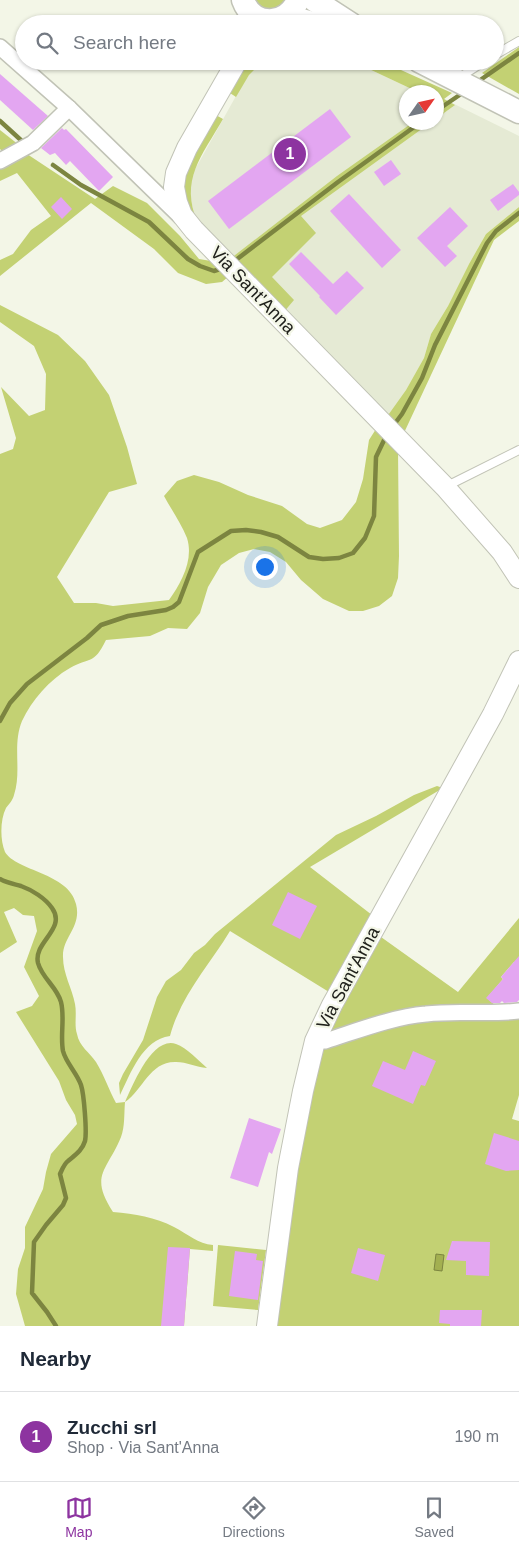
<!DOCTYPE html>
<meta charset="utf-8">
<style>
body{margin:0;font-family:Arial,sans-serif;background:#f6f6f7;color:#1f2937}
.compass{position:absolute;left:399px;top:85px;width:45px;height:45px;border-radius:50%;background:#fff;box-shadow:0 1px 4px #0004;rotate:56deg}
.you{position:absolute;left:264px;top:566px;width:18px;height:18px;margin:-12px;border:4px solid #fff;border-radius:50%;background:#1a73e8;box-shadow:0 0 0 8px #1a73e833}
.badge{display:grid;place-items:center;width:32px;height:32px;border-radius:50%;background:#8d34a0;color:#fff;font-size:16px;font-weight:700}
.pin{position:absolute;translate:-50% -50%;border:2px solid #fff;box-shadow:0 1px 5px #0006}
.list{margin:0;padding:0;list-style:none}
h2{display:flex;justify-content:space-between;align-items:center;height:65px;margin:0;padding:0 20px;font-size:21px}
h2 small{font-size:16px;font-weight:400;color:#747a83}
.list li{display:grid;grid-template-columns:32px 1fr auto;gap:15px;align-items:center;box-sizing:border-box;height:90px;padding:0 20px;border-top:1px solid #e0e1e3}
.list b{display:block;font-size:19px;white-space:nowrap}
.list p{margin:0;font-size:16px;white-space:nowrap;color:#747a83}
.list em{font-size:16px;font-style:normal;color:#747a83}
.icon{flex:none;width:28px;height:28px;fill:none;stroke:currentColor;stroke-width:2;stroke-linecap:round;stroke-linejoin:round}
.map{position:relative;flex:none;width:519px;height:1326px;overflow:hidden}
.search{position:absolute;background:#fff;box-shadow:0 1px 4px #0004;left:15px;right:15px;top:15px;height:55px;display:flex;align-items:center;gap:12px;box-sizing:border-box;padding:0 18px;border-radius:28px;color:#747a83;font-size:19px}
.sheet{height:155px;background:#fff}
nav{display:flex;justify-content:space-around;align-items:center;box-sizing:border-box;height:70px;border-top:1px solid #e0e1e3;background:#fff;font-size:14px;color:#747a83}
nav a{display:grid;justify-items:center;gap:2px}
nav .on{color:#8d34a0}
.map>svg:first-child{display:block}
.built{fill:#e5ead4}
.green{fill:#c3d173}
.water{fill:#a3b050;stroke:#7c8540}
.lines{fill:none;stroke-linecap:round;stroke-linejoin:round}
.stream{stroke:#7c8540;stroke-width:4.5}
.building{fill:#e3a6f1}
.lane-casing{stroke:#c1c3b6;stroke-width:10}
.street-casing{stroke:#c1c3b6;stroke-width:18}
.secondary-casing{stroke:#c1c3b6;stroke-width:22}
.primary-casing{stroke:#c1c3b6;stroke-width:25}
.lane{stroke:#fff;stroke-width:8}
.street{stroke:#fff;stroke-width:15}
.secondary{stroke:#fff;stroke-width:20}
.primary{stroke:#fff;stroke-width:22}
.labels{text-anchor:middle;stroke-width:4.5;stroke-linejoin:round;paint-order:stroke}
.street-label{font-size:18px;fill:#20211c;stroke:#f3f6e7}
</style>
<div class="map">
<svg width="519" height="1326" viewBox="0 0 519 1326">
<rect width="100%" height="100%" fill="#f3f6e7"/>
<path class="built" d="M263 61H352L418 92H406V122H436L437 99H444L519 136V207L486 234 469 264 448 306 431 334 424 358 406 390 386 418 198 223 194 213 191 200 190 185 193 173 241 87 249 75Z"/>
<g class="green">
<path d="M254 0H287C277 14 264 12 254 0Z"/>
<path d="M519 47V94L482 73Z"/>
<path d="M248 61H263L249 75 236 97 227 91Z"/>
<path d="M352 61H381L452 93 444 99 455 105 437 118V105L443 100 437 99 436 92H418Z"/>
<path d="M214 114 223 119C202 156 179 180 198 223L191 214 184 196V177Z"/>
<path d="M412 123H430L301 216 316 233 272 277 294 300 283 313 230 259 337 176Z"/>
<path d="M0 130 19 145 4 153 0 149Z"/>
<path d="M27 154 95 199 113 186 147 203 180 236 199 259 211 261 229 276 222 282 206 284 178 273 154 249 91 203 0 276V260L13 254 31 230 51 216 17 173 0 181V167Z"/>
<path d="M519 207V221L494 240 403 435 386 418 406 390 424 358 431 334 448 306 469 264 486 234Z"/>
<path d="M0 305 58 335 85 361 109 395 127 447 137 484 109 492 57 577 74 603H96L113 606 169 600C181 583 194 560 187 538 181 523 171 509 164 496L177 481 194 475 219 482 248 495 282 506 307 524 320 528 342 520 356 502 363 479 369 440 376 429 398 449 399 556 398 578 392 596 379 606 363 611H349L323 599 301 580 286 562 270 552 254 549 239 553 221 565 208 587 200 613 187 629 168 628 150 636 106 640C93 666 91 656 70 668 49 680 32 700 22 721 12 745 22 771 14 795 13 800 9 804 6 808 0 820 0 840 5 852 16 871 69 873 76 904 82 927 62 937 63 957 63 974 72 988 75 1004 77 1014 74 1025 77 1034 79 1046 90 1053 96 1062 104 1075 109 1090 116 1103L125 1102C133 1085 152 1036 176 1044 187 1048 198 1060 207 1068 196 1067 187 1062 176 1062 150 1061 143 1090 125 1102 124 1113 125 1127 121 1137 107 1171 89 1175 113 1212 135 1214 155 1217 174 1227 188 1234 198 1244 213 1245V1251L190 1249 184 1326H25L16 1294 18 1269 25 1248V1227L43 1189 46 1172 51 1154 77 1124 75 1115 66 1100 59 1081 16 1012 32 1006 39 996 24 967 37 931 34 916 23 915 14 908 4 912 17 942 0 953V454L13 449 16 438 1 387 29 416 45 410 46 374 34 346 0 322Z"/>
<path d="M437 786 443 788 310 867 372 915 329 992 230 931C209 966 181 995 170 1036 142 1040 131 1073 120 1095L119 1083 123 1074 143 1040 157 997 166 981 181 970 194 953 205 945 215 934 336 835 376 816 414 795Z"/>
<path d="M519 918V966L514 962 501 977 503 979 487 998 497 1007 327 1034 381 937 458 992Z"/>
<path d="M519 1018V1095L512 1119 519 1121V1326H275L298 1158 322 1048 409 1023 428 1020Z"/>
<path d="M218 1245 266 1250 258 1310 213 1306Z"/>
</g>
<path class="water" d="M436 1254 444 1255 442 1271 434 1270Z"/>
<g class="lines">
<g class="stream">
<path d="M476 83 519 53"/>
<path d="M436 111 464 92"/>
<path d="M0 121 23 142"/>
<path d="M53 165 81 185 149 222 188 259 200 266 214 271 223 268"/>
<path d="M232 263 338 182 421 122"/>
<path d="M393 426 402 414 422 378 435 345 487 243 496 231 519 213"/>
<path d="M0 721 10 703 27 684 87 638 101 625 128 616 166 610 173 607 179 602 198 552 231 531 246 530 261 532 278 537 309 557 323 559 339 558 353 553 365 538 374 516 376 457 387 434"/>
<path d="M0 879C7 883 14 884 21 886 32 890 45 898 52 908 67 929 33 942 38 963 42 978 57 987 61 1002 65 1018 60 1035 63 1051 66 1063 77 1073 81 1085 84 1094 87 1132 85 1141 82 1151 75 1155 68 1161 64 1164 62 1170 60 1174L66 1198 63 1205 46 1225 34 1242 32 1293 47 1312 56 1326"/>
</g>
</g>
<g class="building">
<path d="M0 74 48 116 33 130 0 100Z"/>
<path d="M330 109 351 137 229 229 208 201Z"/>
<path d="M62 128 64 130 66 129 113 177 99 191 70 161 66 165 55 153 50 155 41 148Z"/>
<path d="M391 160 401 174 384 186 374 172Z"/>
<path d="M513 184 519 192V195L498 211 490 200Z"/>
<path d="M349 194 401 250 382 268 330 211Z"/>
<path d="M61 197 72 209 62 219 51 207Z"/>
<path d="M450 207 468 226 447 246 457 256 445 267 417 238Z"/>
<path d="M301 252 333 284 347 271 364 288 336 315 319 297 320 296 289 264Z"/>
<path d="M288 892 317 906 300 939 272 925Z"/>
<path d="M519 956V1000L517 1002 504 1003 502 1001 500 1003H492L486 998 503 979 501 977Z"/>
<path d="M413 1051 436 1061 425 1086 421 1085 413 1104 372 1086 383 1061 405 1070Z"/>
<path d="M249 1118 281 1129 272 1154 269 1152 258 1187 230 1178Z"/>
<path d="M494 1133 519 1141V1170L506 1171 485 1164Z"/>
<path d="M452 1241 490 1242 489 1276 466 1275V1261L446 1260Z"/>
<path d="M168 1247 190 1248 184 1326H161Z"/>
<path d="M358 1248 385 1255 378 1281 351 1273Z"/>
<path d="M235 1251 257 1254 256 1260 263 1261 258 1300 229 1296Z"/>
<path d="M440 1310H482L481 1326H450V1324L439 1323Z"/>
</g>
<g class="lines">
<defs>
<g id="lane">
<path d="M495 55 519 41"/>
<path d="M460 77 485 61"/>
<path d="M445 487 519 450"/>
</g>
<g id="street">
<path d="M0 47 69 108 181 217"/>
<path d="M0 161 33 143 69 108"/>
<path d="M315 1041H325C357 1031 392 1017 426 1014 457 1010 488 1015 519 1011"/>
</g>
<g id="secondary">
<path d="M237 61 187 148 176 173 174 187 177 202 182 215 194 230 445 487 502 552 519 578"/>
<path d="M267 1326 288 1168 303 1091 315 1041 332 1005 493 714 519 661"/>
</g>
<g id="primary">
<path d="M243 0C253 28 287 26 298 0"/>
<path d="M314 0 351 24"/>
<path d="M286 16 316 24"/>
<path d="M419 61 519 112"/>
</g>
</defs>
<use href="#lane" class="lane-casing"/>
<use href="#street" class="street-casing"/>
<use href="#secondary" class="secondary-casing"/>
<use href="#primary" class="primary-casing"/>
<use href="#lane" class="lane"/>
<use href="#street" class="street"/>
<use href="#secondary" class="secondary"/>
<use href="#primary" class="primary"/>
</g>
<g class="labels">
<g class="street-label">
<text transform="translate(253 290) rotate(46)" y="6">Via Sant'Anna</text>
<text transform="translate(348 978) rotate(-62)" y="6">Via Sant'Anna</text>
</g>
</g>
</svg>
<svg class="compass" viewBox="-18 -18 36 36"><path d="M0-13l5 13h-10z" fill="#e53935"/><path d="M0 13l5-13h-10z" fill="#747a83"/></svg>
<div class="you"></div>
<div class="pin badge" style="left:290px;top:154px">1</div>
<div class="search"><svg class="icon" aria-label="search" viewBox="0 0 24 24"><circle cx="10" cy="10" r="6"/><path d="M15 15l6 6"/></svg>Search here</div>
</div>
<section class="sheet">
<h2>Nearby<small></small></h2>
<ul class="list">
<li><span class="badge">1</span><div><b>Zucchi srl</b><p>Shop · Via Sant'Anna</p></div><em>190 m</em></li>
</ul>
</section>
<nav>
<a class="on"><svg class="icon" aria-label="map" viewBox="0 0 24 24"><path d="M3 6l6-2 6 2 6-2v14l-6 2-6-2-6 2zM9 4v14M15 6v14"/></svg>Map</a>
<a><svg class="icon" aria-label="directions" viewBox="0 0 24 24"><path d="M12 3l9 9-9 9-9-9zM9 14v-3h6M13 9l2 2-2 2"/></svg>Directions</a>
<a><svg class="icon" aria-label="saved" viewBox="0 0 24 24"><path d="M7 4h10v16l-5-4-5 4z"/></svg>Saved</a>
</nav>
